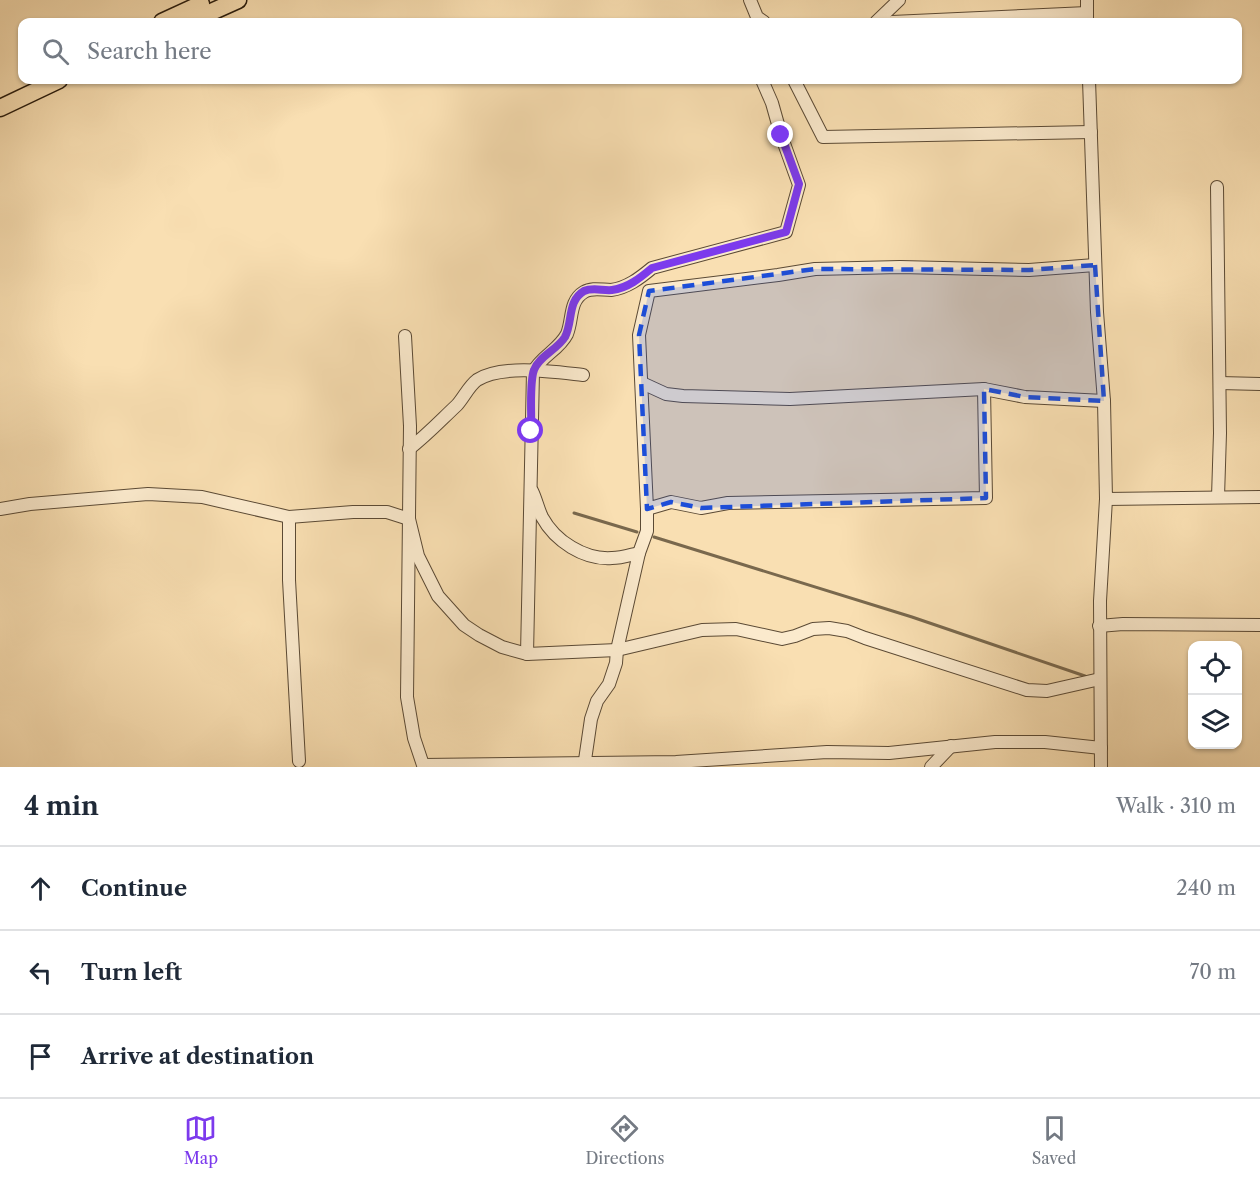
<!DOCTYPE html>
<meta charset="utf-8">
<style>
body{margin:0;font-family:"Libre Caslon Text",serif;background:#f6f6f7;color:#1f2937}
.controls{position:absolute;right:18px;bottom:18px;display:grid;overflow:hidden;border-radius:12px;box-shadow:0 2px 4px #0004}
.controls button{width:54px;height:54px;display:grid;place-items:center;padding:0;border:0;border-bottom:2px solid #e0e1e3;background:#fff;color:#1f2937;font:30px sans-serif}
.stop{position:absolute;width:18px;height:18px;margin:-14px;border:4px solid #7c3aed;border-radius:50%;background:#fff}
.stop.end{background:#7c3aed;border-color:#fff;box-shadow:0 2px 6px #0008}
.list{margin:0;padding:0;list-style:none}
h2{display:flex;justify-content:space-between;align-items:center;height:78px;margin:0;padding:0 24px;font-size:26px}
h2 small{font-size:20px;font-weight:400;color:#747a83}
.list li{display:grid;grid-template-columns:39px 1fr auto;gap:18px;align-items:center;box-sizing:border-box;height:84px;padding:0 24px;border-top:2px solid #e0e1e3}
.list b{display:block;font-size:22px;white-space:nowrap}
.list em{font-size:20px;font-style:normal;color:#747a83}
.icon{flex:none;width:33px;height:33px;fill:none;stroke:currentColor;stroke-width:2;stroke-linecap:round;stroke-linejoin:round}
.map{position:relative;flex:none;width:1260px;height:767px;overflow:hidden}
.search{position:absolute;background:#fff;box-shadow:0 2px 4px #0004;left:18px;right:18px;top:18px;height:66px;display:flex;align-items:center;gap:15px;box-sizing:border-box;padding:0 21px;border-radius:12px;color:#747a83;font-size:22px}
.sheet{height:330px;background:#fff}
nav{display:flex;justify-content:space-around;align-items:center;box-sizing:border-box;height:84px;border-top:2px solid #e0e1e3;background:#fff;font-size:16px;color:#747a83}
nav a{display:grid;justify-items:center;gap:3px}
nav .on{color:#7c3aed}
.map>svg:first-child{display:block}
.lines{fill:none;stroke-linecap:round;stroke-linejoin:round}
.stream{stroke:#79684d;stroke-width:3}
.minor-casing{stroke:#5b4a35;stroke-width:14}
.major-casing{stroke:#26190b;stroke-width:19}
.minor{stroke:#fbeacd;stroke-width:12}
.major{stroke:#f9dfb2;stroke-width:16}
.route{stroke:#7c3aed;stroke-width:8}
.marked{fill:#1d4ed8;fill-opacity:0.2;stroke:#1d4ed8;stroke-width:4.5;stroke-dasharray:12 8;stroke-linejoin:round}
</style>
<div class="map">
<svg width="1260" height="767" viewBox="0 0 1260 767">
<rect width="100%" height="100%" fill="#f9dfb2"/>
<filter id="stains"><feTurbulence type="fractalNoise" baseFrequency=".00333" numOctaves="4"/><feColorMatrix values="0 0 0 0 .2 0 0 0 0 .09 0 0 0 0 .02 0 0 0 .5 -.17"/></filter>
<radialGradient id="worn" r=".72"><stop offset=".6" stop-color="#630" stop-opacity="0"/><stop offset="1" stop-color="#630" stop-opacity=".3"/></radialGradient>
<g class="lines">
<g class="stream">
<path d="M574 513 637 532"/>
<path d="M654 537 912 617 1085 676"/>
</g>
<defs>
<g id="minor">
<path d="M750 0 757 17 764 22"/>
<path d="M1087 0V22"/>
<path d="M876 22 899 0"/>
<path d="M892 22 1087 13"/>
<path d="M794 80 823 137 1091 132"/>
<path d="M1089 80 1097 312 1104 401 1106 499 1260 497"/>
<path d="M1217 187 1220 433 1218 497"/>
<path d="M405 336 410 426 407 697 414 738 423 765 676 762 827 752 889 753 995 742H1045L1101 748"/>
<path d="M642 383 666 394 683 396 790 399 984 389 1025 397 1104 401"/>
<path d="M1220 383 1260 384"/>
<path d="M984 389 986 498 728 503 701 508 671 502 647 509 639 335 649 291 778 275 815 269 900 267 1029 270 1095 265"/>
<path d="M409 449C427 435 441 420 457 405 464 397 469 386 477 380 502 364 555 372 583 375"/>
<path d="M532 491C536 499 538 509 542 517 555 541 584 560 612 558 621 558 630 555 639 553"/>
<path d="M0 509 30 504 148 494 202 497 289 517 353 512H387L409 519 418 556 438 596 464 625 479 635 502 647 527 654 617 650 702 630 736 629 782 639 795 636 813 629 829 628 847 631 865 638 1027 690 1047 691 1100 679"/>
<path d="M289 517V580L299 761"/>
<path d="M1099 626 1123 624 1260 625"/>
<path d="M527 654 533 372C541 356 559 350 567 334 573 319 569 301 584 292 592 287 602 290 611 290 627 288 640 278 652 268L786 232 799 185 781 135 772 103 762 80"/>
<path d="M584 767 591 719 597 701 609 684 616 663 617 650 639 553 647 531V509"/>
<path d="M931 767 951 746"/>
<path d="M1101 767 1100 601 1106 499"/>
</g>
<g id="major">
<path d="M162 22 201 4"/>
<path d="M189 22 238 0"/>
<path d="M0 108 59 80"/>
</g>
</defs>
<use href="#minor" class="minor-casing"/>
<use href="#major" class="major-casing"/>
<use href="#minor" class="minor"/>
<use href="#major" class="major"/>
</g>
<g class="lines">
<path class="route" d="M531 431C532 416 529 383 534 370 539 356 557 350 565 337 573 322 567 301 584 291 593 287 603 291 612 290 628 288 640 278 652 268L786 232 799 184 781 135"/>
</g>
<path class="marked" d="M1095 265 1104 401 1025 397 984 389 986 498 701 508 671 502 647 509 639 335 649 291 815 269 1029 270Z"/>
<rect width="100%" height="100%" filter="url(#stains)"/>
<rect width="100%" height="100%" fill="url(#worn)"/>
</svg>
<div class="controls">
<button><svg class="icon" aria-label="locate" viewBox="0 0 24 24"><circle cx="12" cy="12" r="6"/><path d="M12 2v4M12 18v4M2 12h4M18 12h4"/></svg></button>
<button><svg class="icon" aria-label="layers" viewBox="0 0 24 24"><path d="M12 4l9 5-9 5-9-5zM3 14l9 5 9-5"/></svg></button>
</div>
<div class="stop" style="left:531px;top:431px"></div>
<div class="stop end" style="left:781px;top:135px"></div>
<div class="search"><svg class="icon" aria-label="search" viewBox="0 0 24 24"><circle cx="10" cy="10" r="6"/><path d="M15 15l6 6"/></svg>Search here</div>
</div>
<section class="sheet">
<h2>4 min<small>Walk · 310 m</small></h2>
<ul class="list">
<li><svg class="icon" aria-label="ahead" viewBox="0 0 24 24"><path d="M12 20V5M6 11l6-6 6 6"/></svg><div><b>Continue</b></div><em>240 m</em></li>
<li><svg class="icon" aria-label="left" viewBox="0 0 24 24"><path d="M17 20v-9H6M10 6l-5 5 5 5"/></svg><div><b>Turn left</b></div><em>70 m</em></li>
<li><svg class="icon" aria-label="arrive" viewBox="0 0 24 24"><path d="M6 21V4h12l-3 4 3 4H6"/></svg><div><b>Arrive at destination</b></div></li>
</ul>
</section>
<nav>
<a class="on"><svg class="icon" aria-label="map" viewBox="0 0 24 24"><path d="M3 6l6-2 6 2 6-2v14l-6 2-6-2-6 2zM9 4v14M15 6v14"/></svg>Map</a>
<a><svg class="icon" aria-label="directions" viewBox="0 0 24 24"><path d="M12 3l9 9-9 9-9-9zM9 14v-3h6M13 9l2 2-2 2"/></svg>Directions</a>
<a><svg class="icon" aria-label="saved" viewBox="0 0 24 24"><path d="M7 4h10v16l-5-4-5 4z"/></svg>Saved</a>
</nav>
